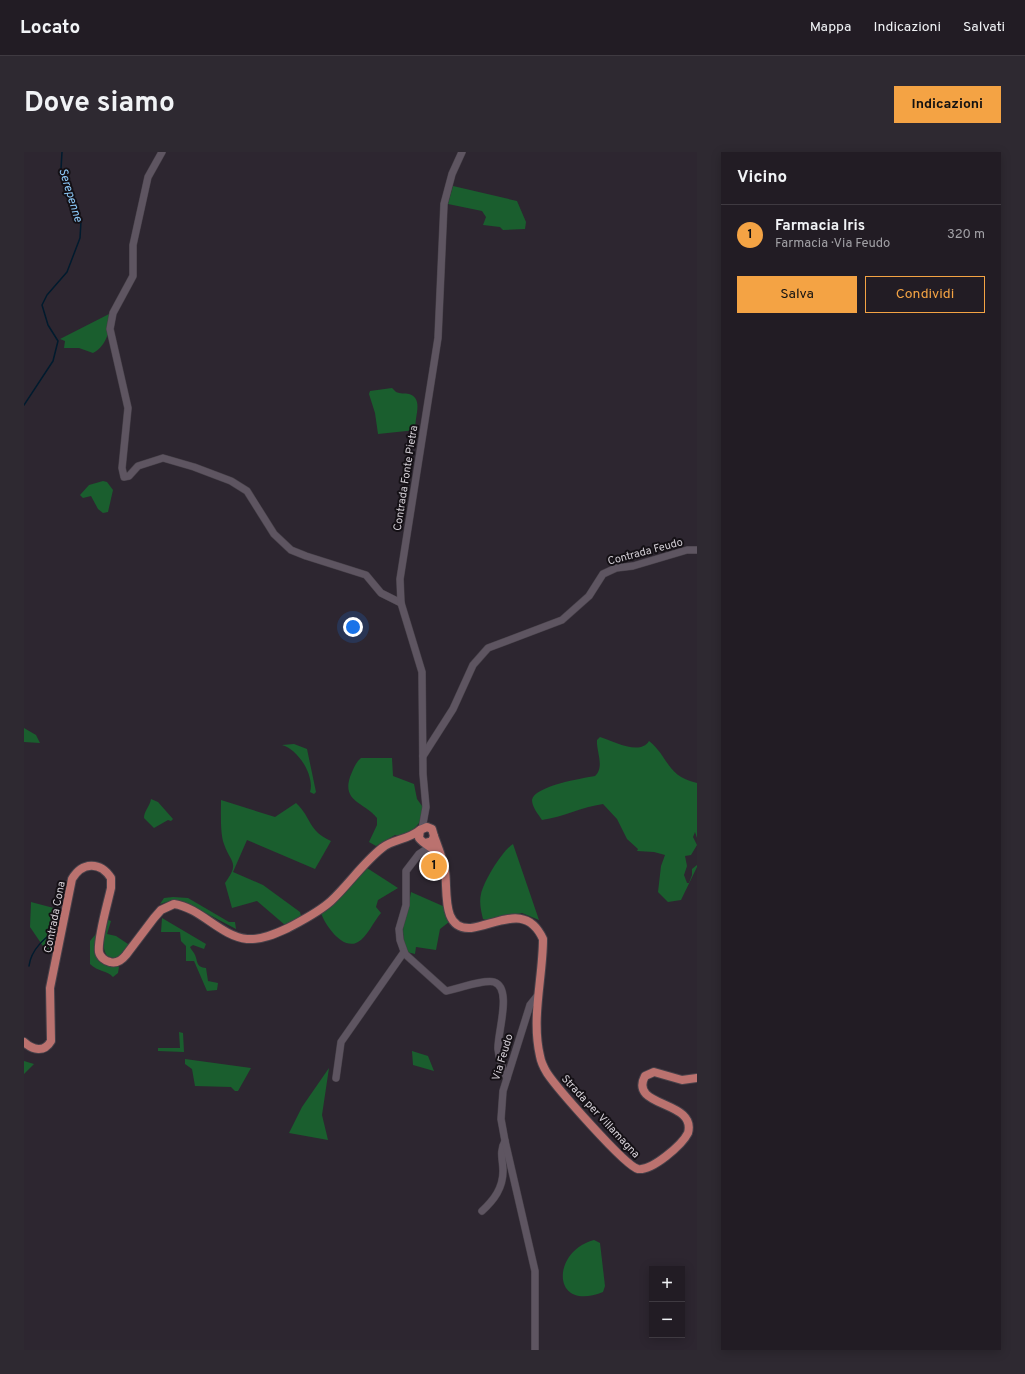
<!DOCTYPE html>
<html lang="it">
<meta charset="utf-8">
<style>
body{margin:0;font-family:Overpass,sans-serif;background:#2e2931;color:#f1f3f6}
.controls{position:absolute;right:12px;bottom:12px;display:grid;overflow:hidden;border-radius:0px;box-shadow:0 2px 10px #0003}
.controls button{width:36px;height:36px;display:grid;place-items:center;padding:0;border:0;border-bottom:1px solid #3f3a41;background:#221c24;color:#f1f3f6;font:20px sans-serif}
.you{position:absolute;left:329px;top:475px;width:14px;height:14px;margin:-10px;border:3px solid #fff;border-radius:50%;background:#1a73e8;box-shadow:0 0 0 6px #1a73e833}
.badge{display:grid;place-items:center;width:26px;height:26px;border-radius:50%;background:#f4a344;color:#111;font-size:13px;font-weight:700}
.pin{position:absolute;translate:-50% -50%;border:2px solid #fff;box-shadow:0 1px 4px #0006}
.list{margin:0;padding:0;list-style:none}
h2{display:flex;justify-content:space-between;align-items:center;height:52px;margin:0;padding:0 16px;font-size:17px}
h2 small{font-size:13px;font-weight:400;color:#a2a1a6}
.list li{display:grid;grid-template-columns:26px 1fr auto;gap:12px;align-items:center;box-sizing:border-box;height:60px;padding:0 16px;border-top:1px solid #3f3a41}
.list b{display:block;font-size:15px;white-space:nowrap}
.list p{margin:0;font-size:13px;white-space:nowrap;color:#a2a1a6}
.list em{font-size:13px;font-style:normal;color:#a2a1a6}
.actions{display:flex;gap:8px;padding:12px 16px}
.actions a{flex:1;padding:9px 0;border:1px solid #f4a344;border-radius:0px;text-align:center;font-size:14px;color:#f4a344}
.actions .main{background:#f4a344;color:#111}
.map{position:relative;flex:none;width:673px;height:1198px;overflow:hidden;border-radius:0px}
header{display:flex;align-items:center;gap:24px;box-sizing:border-box;height:56px;padding:0 20px;background:#221c24;border-bottom:1px solid #3f3a41}
header strong{font-size:19px}
nav{display:flex;gap:22px;margin-inline-start:auto;font-size:14px}
.intro{display:flex;align-items:center;justify-content:space-between;box-sizing:border-box;height:96px;padding:0 24px}
h1{margin:0;font-size:28px}
.button{padding:10px 18px;border-radius:0px;background:#f4a344;color:#111;font-size:14px;font-weight:700}
main{display:flex;gap:24px;padding:0 24px}
aside{flex:1;background:#221c24;border-radius:0px;box-shadow:0 2px 10px #0003}
.map>svg:first-child{display:block}
.green{fill:#1a5e2e}
.lines{fill:none;stroke-linecap:round;stroke-linejoin:round}
.stream{stroke:#011b2e;stroke-width:1.5}
.minor-casing{stroke:#474149;stroke-width:8}
.major-casing{stroke:#474149;stroke-width:10}
.minor{stroke:#5e5561;stroke-width:7}
.major{stroke:#bb726f;stroke-width:8}
.labels{text-anchor:middle;stroke-width:4;stroke-linejoin:round;paint-order:stroke}
.street-label{font-size:11px;fill:#d4cfd6;stroke:#141015}
.water-label{font-size:12px;font-style:italic;fill:#8cc8f7;stroke:#141015}
</style>
<header>
<strong>Locato</strong>
<nav><a>Mappa</a><a>Indicazioni</a><a>Salvati</a></nav>
</header>
<div class="intro"><h1>Dove siamo</h1><a class="button">Indicazioni</a></div>
<main>
<div class="map">
<svg width="673" height="1198" viewBox="0 0 673 1198">
<rect width="100%" height="100%" fill="#2d2630"/>
<g class="green">
<path d="M429 34 493 49 502 70 501 77 479 78 476 75 459 73 462 65 458 59 424 52Z"/>
<path d="M89 160C86 174 84 194 69 201L55 196H40L41 189 36 187Z"/>
<path d="M368 236 372 240C376 242 381 241 385 242 401 247 389 267 392 278L354 282 351 261 345 242 346 239Z"/>
<path d="M79 329 83 330 89 338 84 360 79 361 74 357 67 344 59 346 56 343 65 333Z"/>
<path d="M0 576 12 583 16 591 0 590Z"/>
<path d="M576 585C589 589 616 604 625 589 645 605 642 624 673 631V686L671 680 669 685 673 693 667 703 661 704 663 714 660 723 663 731H665L668 723V717L673 713V715L657 748 644 750 634 740 637 714 641 703 630 700 613 699 614 697 603 687 593 667 579 652C558 655 539 665 518 668 514 662 508 655 508 648 510 634 559 626 571 624 581 615 572 599 573 588Z"/>
<path d="M270 592 283 597 292 640 290 642 286 640C291 624 274 597 258 593Z"/>
<path d="M337 606H368L369 624 390 632 393 647 398 654V664L395 671 389 678 377 684 371 683 352 694 345 690 353 673V666C340 650 318 650 326 625 329 618 331 611 337 606Z"/>
<path d="M127 647 134 650 149 667 147 669 144 668 130 676 120 666C120 659 126 654 127 647Z"/>
<path d="M197 648 251 665 272 651C288 666 284 679 307 689L291 717 223 688 209 720 239 733 276 760 277 764 261 773 233 749 208 756 201 731C216 710 207 712 200 692 196 682 197 660 197 648Z"/>
<path d="M489 692 515 768 498 761 464 768 459 767C457 759 455 750 457 742 460 729 478 699 489 692Z"/>
<path d="M343 716 374 736 354 748 352 755 357 761C350 769 343 785 334 790 319 799 301 773 297 761Z"/>
<path d="M387 740 421 755 425 770 416 777 412 798 392 795 391 802 383 800C374 772 383 766 387 740Z"/>
<path d="M149 745 164 746 205 770H211L212 777 161 750 150 748 136 752 140 746Z"/>
<path d="M7 750 41 759 30 801 21 797 6 775Z"/>
<path d="M138 766 182 792 180 797 169 793 166 795C167 798 170 800 171 803 174 810 172 815 182 816L184 829 194 831 193 838 183 839 170 809H162V794L157 789 156 780H137Z"/>
<path d="M84 768 87 769 83 782 92 784 107 794 92 807 83 804C76 793 81 781 84 768Z"/>
<path d="M77 776 73 801 95 815 94 821 89 825C83 818 74 820 66 812V789Z"/>
<path d="M155 880 159 881 160 900 134 899V896H156Z"/>
<path d="M388 899 404 904 410 919 389 913Z"/>
<path d="M161 907 227 916 214 939H211L207 935 171 934 168 917 161 912Z"/>
<path d="M0 909 10 912 0 922Z"/>
<path d="M305 916 298 963 304 988 265 981 278 955Z"/>
<path d="M570 1088 576 1091 581 1134 579 1140C528 1161 526 1100 570 1088Z"/>
</g>
<g class="lines">
<g class="stream">
<path d="M0 253 29 209 34 189 24 173 18 153 23 143 43 120 56 86 57 69 41 30 37 17 38 0"/>
<path d="M5 814C7 797 21 786 34 776"/>
</g>
<defs>
<g id="minor">
<path d="M138 0 124 25 109 93V124L89 161 86 177 104 256 98 316 100 325 105 324 114 314 139 306 170 315 207 329 223 339 250 382 267 398 282 404 342 423 357 441 377 451"/>
<path d="M399 604 429 557 449 513 464 496 538 468 565 444 579 422 592 416 609 414 663 398H673"/>
<path d="M398 677 402 655 399 622 398 520 377 451 376 427 414 186 420 52 428 22 438 0"/>
<path d="M407 694 395 702 382 719V753L375 777 376 788 381 802 422 839C433 837 461 827 470 830 489 836 473 882 474 897 475 906 479 918 483 926"/>
<path d="M312 926 317 890 380 800"/>
<path d="M458 1059C470 1048 479 1036 479 1019 479 1008 475 1000 481 989"/>
<path d="M511 1198V1119L481 989 477 967 479 939 506 853 514 843"/>
</g>
<g id="major">
<path d="M410 684C414 695 419 707 421 719 424 739 417 778 447 776 476 771 503 752 519 787 519 825 507 866 516 904 517 910 520 916 523 921 533 936 601 1014 614 1017 628 1019 658 993 664 981 673 948 604 956 621 924L630 920 658 928 673 926"/>
<path d="M401 691 408 689 410 684 408 677 403 675 396 678 395 686C400 693 409 695 415 702"/>
<path d="M0 890C9 898 20 901 27 889L26 836 48 727C58 710 76 709 87 726V736C84 750 73 787 75 800 76 805 81 809 86 810 93 812 98 808 102 803L130 766 137 758 150 752C177 756 196 784 223 787 237 788 251 782 264 776 279 768 295 760 307 749 325 732 339 711 358 696 369 687 384 688 396 678"/>
</g>
</defs>
<use href="#minor" class="minor-casing"/>
<use href="#major" class="major-casing"/>
<use href="#minor" class="minor"/>
<use href="#major" class="major"/>
</g>
<g class="labels">
<g class="street-label">
<text transform="translate(381 326) rotate(-81)" y="4">Contrada Fonte Pietra</text>
<text transform="translate(621 399) rotate(-15)" y="4">Contrada Feudo</text>
<text transform="translate(30 765) rotate(-79)" y="4">Contrada Cona</text>
<text transform="translate(478 905) rotate(-73)" y="4">Via Feudo</text>
<text transform="translate(577 964) rotate(47)" y="4">Strada per Villamagna</text>
</g>
<g class="water-label">
<text transform="translate(47 43) rotate(73)" y="4">Serepenne</text>
</g>
</g>
</svg>
<div class="controls">
<button>+</button>
<button>−</button>
</div>
<div class="you"></div>
<div class="pin badge" style="left:410px;top:714px">1</div>
</div>
<aside>
<h2>Vicino<small></small></h2>
<ul class="list">
<li><span class="badge">1</span><div><b>Farmacia Iris</b><p>Farmacia · Via Feudo</p></div><em>320 m</em></li>
</ul>
<div class="actions"><a class="main">Salva</a><a>Condividi</a></div>
</aside>
</main>
